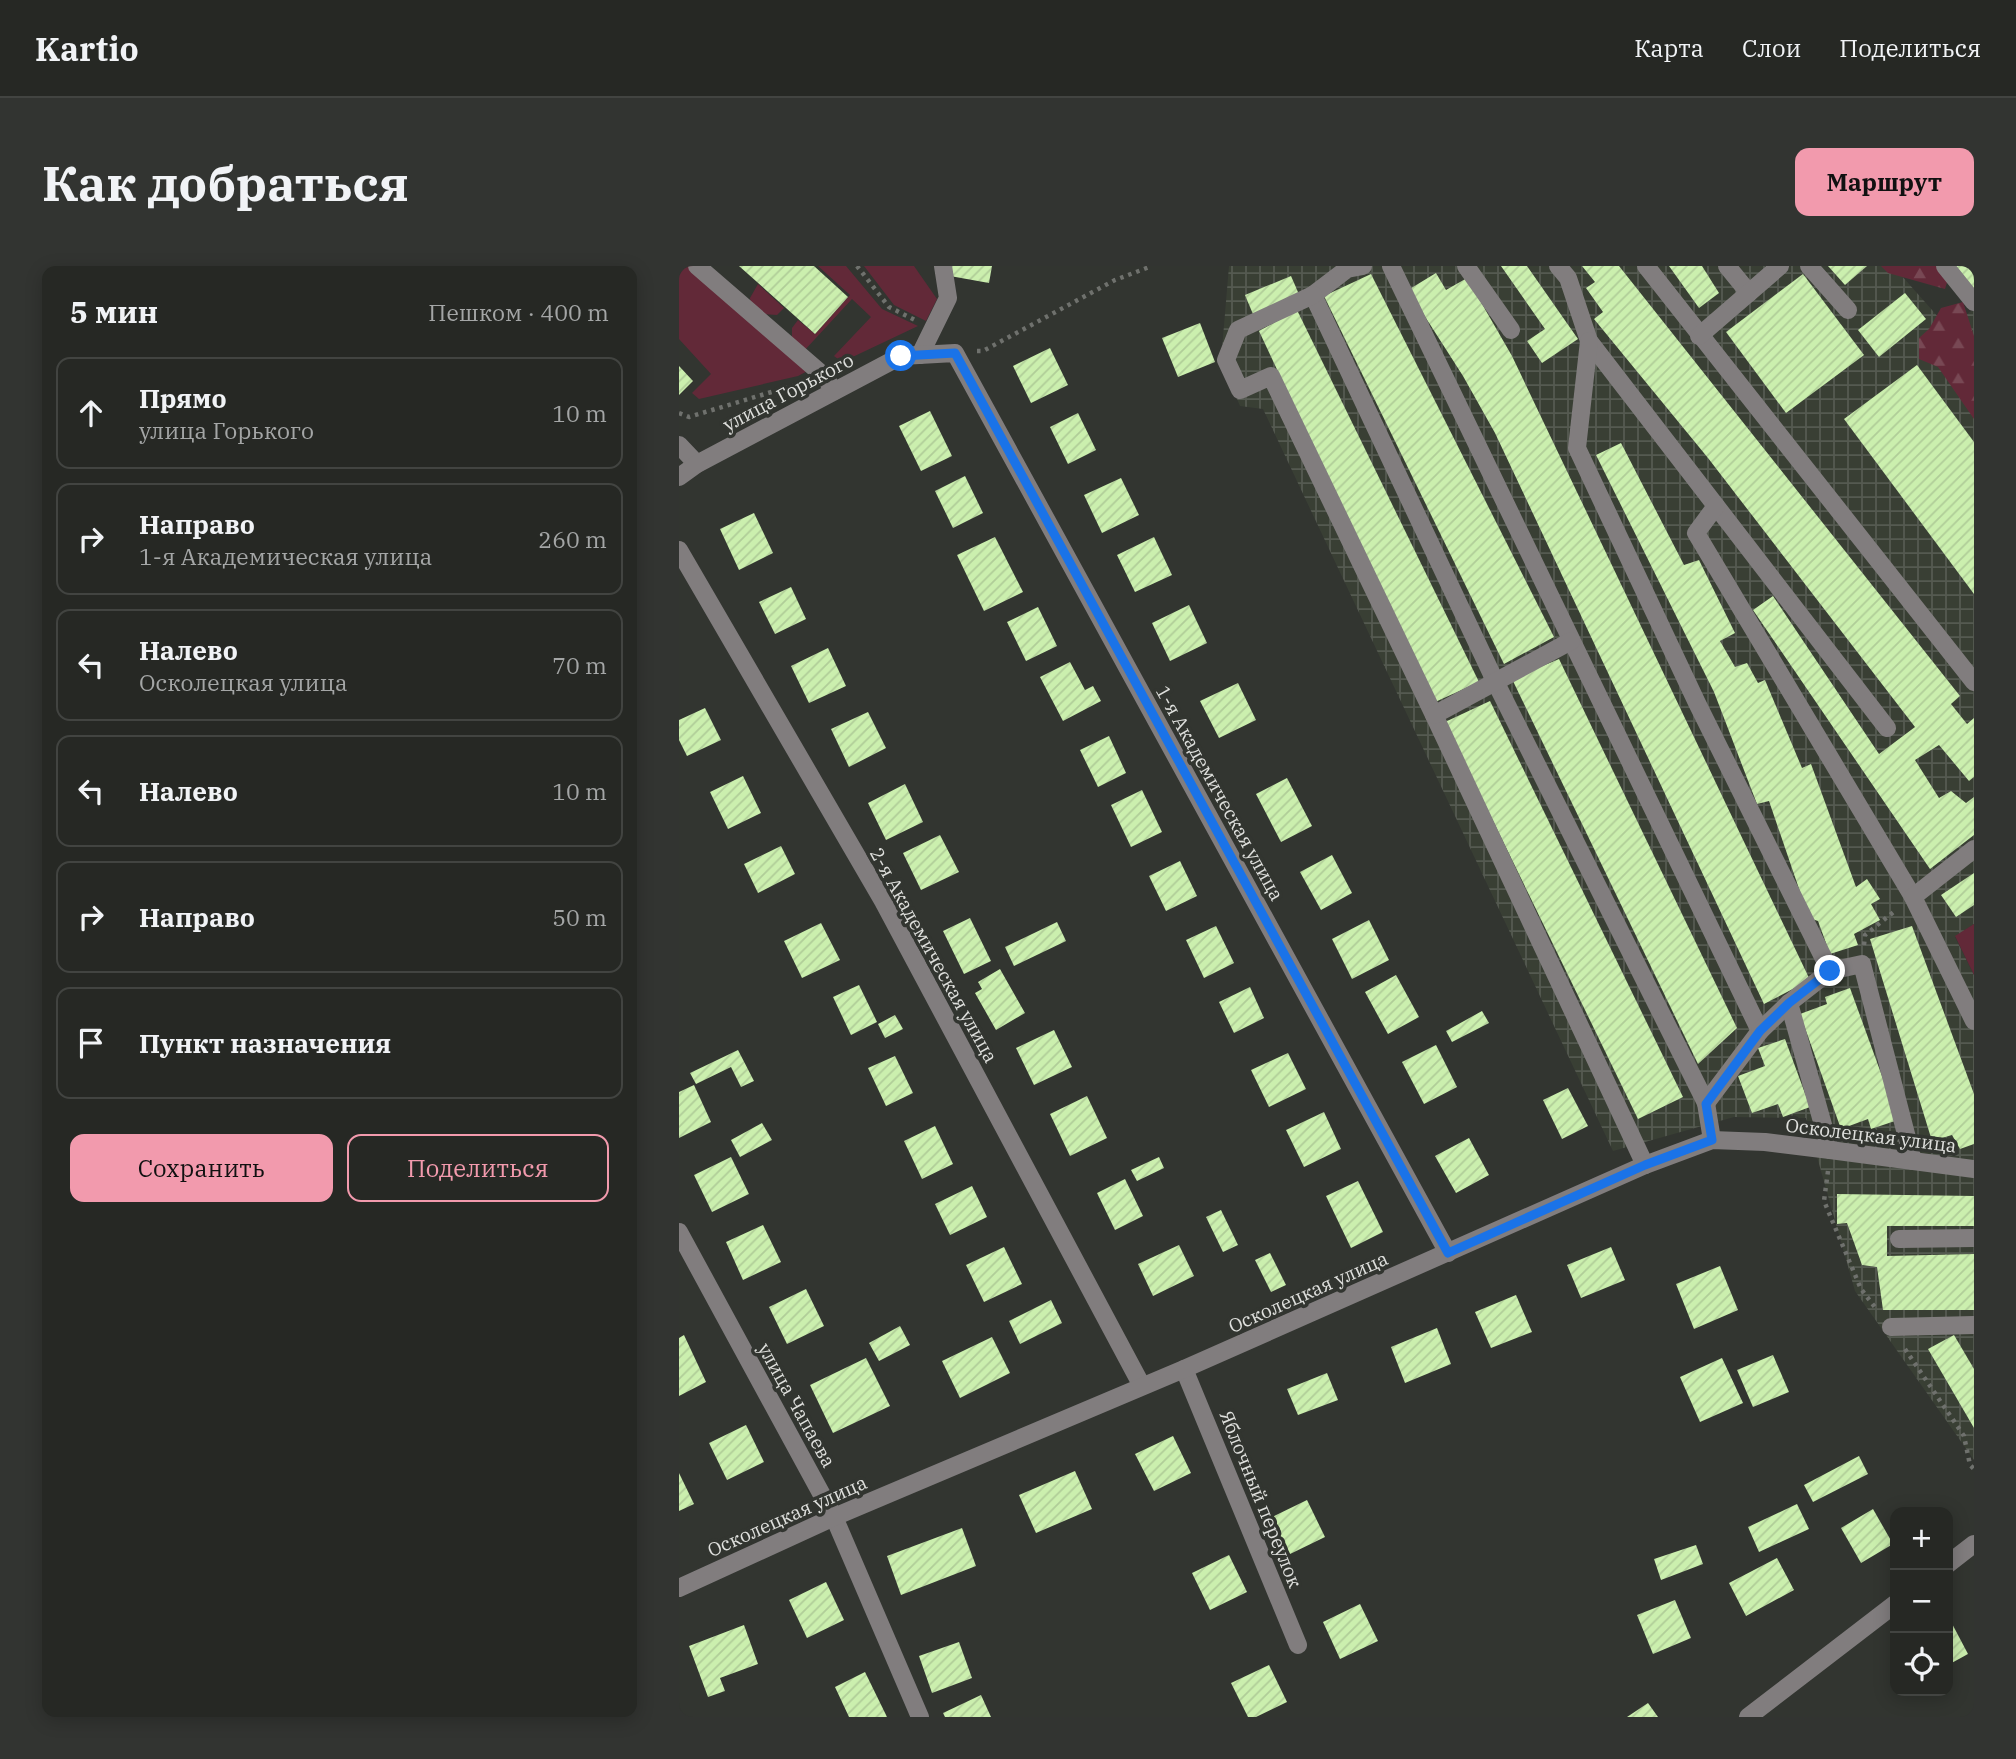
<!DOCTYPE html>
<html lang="ru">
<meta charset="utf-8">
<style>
body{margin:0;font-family:"IBM Plex Serif",serif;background:#323431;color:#f1f3f6}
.controls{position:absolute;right:21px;bottom:21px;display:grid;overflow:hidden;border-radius:14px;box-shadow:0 4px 18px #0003}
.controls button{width:63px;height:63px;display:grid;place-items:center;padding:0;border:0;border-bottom:2px solid #424441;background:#262824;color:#f1f3f6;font:35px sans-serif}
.stop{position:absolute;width:21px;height:21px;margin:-16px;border:5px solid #1a73e8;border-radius:50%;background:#fff}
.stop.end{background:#1a73e8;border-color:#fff;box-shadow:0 2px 7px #0008}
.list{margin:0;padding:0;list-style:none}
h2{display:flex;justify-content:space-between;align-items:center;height:91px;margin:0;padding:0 28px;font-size:30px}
h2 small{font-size:23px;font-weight:400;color:#a4a6a6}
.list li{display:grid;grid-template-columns:46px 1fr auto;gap:21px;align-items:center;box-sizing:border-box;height:112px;margin:0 14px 14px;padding:0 14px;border:2px solid #424441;border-radius:14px}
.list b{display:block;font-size:26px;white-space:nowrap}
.list p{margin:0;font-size:23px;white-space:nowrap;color:#a4a6a6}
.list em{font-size:23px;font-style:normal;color:#a4a6a6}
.actions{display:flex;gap:14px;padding:21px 28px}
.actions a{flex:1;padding:16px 0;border:2px solid #f29aad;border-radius:14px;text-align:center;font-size:24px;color:#f29aad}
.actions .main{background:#f29aad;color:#111}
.icon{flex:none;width:38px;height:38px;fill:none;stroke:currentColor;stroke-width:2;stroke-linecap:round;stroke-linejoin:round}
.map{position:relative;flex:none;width:1295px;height:1451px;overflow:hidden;border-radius:14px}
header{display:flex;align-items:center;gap:42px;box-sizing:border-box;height:98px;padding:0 35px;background:#262824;border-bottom:2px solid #424441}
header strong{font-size:33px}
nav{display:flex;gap:38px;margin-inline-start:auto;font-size:24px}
.intro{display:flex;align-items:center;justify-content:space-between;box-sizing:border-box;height:168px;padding:0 42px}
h1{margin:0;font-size:49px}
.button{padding:18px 32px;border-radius:14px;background:#f29aad;color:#111;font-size:24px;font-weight:700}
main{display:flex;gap:42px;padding:0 42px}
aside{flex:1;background:#262824;border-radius:14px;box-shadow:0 4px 18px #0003}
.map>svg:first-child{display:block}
.industrial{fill:url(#industrial-grid)}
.green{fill:#622938}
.forest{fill:url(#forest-firs)}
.building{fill:url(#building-hatch)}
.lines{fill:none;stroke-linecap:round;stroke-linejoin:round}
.path{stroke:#6f716d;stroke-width:4.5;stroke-dasharray:3.5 5;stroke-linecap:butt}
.minor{stroke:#817d7e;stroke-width:18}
.route{stroke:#1a73e8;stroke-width:9}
.labels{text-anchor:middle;stroke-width:7;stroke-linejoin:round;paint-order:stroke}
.street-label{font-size:19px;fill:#dfe0dd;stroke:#323530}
</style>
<header>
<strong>Kartio</strong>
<nav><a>Карта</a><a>Слои</a><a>Поделиться</a></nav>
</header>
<div class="intro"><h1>Как добраться</h1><a class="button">Маршрут</a></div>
<main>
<aside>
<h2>5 мин<small>Пешком · 400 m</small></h2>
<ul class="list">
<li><svg class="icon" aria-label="ahead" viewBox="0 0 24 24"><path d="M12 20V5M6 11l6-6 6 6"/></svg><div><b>Прямо</b><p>улица Горького</p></div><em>10 m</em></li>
<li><svg class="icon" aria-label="right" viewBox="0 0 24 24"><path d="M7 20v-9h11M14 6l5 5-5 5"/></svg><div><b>Направо</b><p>1-я Академическая улица</p></div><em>260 m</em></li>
<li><svg class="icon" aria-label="left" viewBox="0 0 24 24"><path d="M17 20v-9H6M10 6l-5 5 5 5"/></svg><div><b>Налево</b><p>Осколецкая улица</p></div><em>70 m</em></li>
<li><svg class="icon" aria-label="left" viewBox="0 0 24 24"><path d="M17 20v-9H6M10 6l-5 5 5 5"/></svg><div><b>Налево</b></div><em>10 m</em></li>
<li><svg class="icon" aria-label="right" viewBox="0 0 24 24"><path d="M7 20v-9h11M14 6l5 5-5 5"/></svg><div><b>Направо</b></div><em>50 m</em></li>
<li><svg class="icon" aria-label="arrive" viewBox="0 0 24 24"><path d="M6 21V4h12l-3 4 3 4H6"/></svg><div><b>Пункт назначения</b></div></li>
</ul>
<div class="actions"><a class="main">Сохранить</a><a>Поделиться</a></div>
</aside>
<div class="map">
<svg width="1295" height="1451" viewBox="0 0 1295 1451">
<defs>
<pattern id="industrial-grid" width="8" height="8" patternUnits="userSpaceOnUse" patternTransform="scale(1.75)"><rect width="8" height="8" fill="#393f34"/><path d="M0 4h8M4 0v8" fill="none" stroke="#555a51"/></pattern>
<pattern id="forest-firs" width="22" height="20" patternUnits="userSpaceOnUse" patternTransform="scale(1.75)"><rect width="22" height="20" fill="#622938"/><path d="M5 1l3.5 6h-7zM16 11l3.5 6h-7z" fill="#784854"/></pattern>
<pattern id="building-hatch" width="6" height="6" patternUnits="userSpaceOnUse" patternTransform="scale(1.75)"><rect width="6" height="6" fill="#cbefae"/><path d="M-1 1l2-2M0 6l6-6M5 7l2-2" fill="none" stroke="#b0cd98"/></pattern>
</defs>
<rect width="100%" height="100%" fill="#323530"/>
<path class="industrial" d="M550 0H1214L1269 62 1295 43V658L1276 671 1295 709V1194L1176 1025 1127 852 1055 851 934 885 584 143 561 140 542 95Z"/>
<g class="green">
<path d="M0 0H23L113 75V62L119 54 136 68 171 29 139 0H167L203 43 239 60 163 96 155 90 192 51 173 33 124 86 138 100 119 110 20 133 13 127 32 108 0 73Z"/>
<path d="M185 0H235L258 33 247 55 215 39Z"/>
<path d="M79 18 105 42 98 49 81 48 72 39 71 32Z"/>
<path d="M1295 658V709L1276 670Z"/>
</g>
<g class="forest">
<path d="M1202 0H1270L1272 3 1266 23 1209 7Z"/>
<path d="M1284 36 1295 70V153L1259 101 1240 93V72L1250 63 1262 42Z"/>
</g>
<g class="building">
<path d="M60 0H135L169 31 136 68Z"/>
<path d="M272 0H313L310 17 271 10Z"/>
<path d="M822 0H848L899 73 863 97 848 75 866 63Z"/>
<path d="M903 0H940L1281 430 1272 438 1288 458 1295 452V511L1290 515 1260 479 1236 494 1260 532 1272 525 1287 537 1295 531V569L1251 603 1074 344 1094 330 1200 488 1236 461 1029 192 915 53 924 46 907 22 916 16Z"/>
<path d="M990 0H1023L1040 27 1020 42Z"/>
<path d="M1149 0H1188L1166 19Z"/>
<path d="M1275 0H1295V24Z"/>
<path d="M757 7 767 24 788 12 833 90 1131 714 1085 738 816 167 784 110 729 24Z"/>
<path d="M692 8 875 371 825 398 645 30Z"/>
<path d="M1124 8 1185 89 1107 147 1047 66Z"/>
<path d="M612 10 622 33 576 53 566 29Z"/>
<path d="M1226 27 1247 53 1200 91 1179 64Z"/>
<path d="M618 44 800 416 754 437 580 65Z"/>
<path d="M521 57 536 96 499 111 483 72Z"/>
<path d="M371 82 389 119 352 137 334 100Z"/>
<path d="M1238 99 1295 176V328L1165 153Z"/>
<path d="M0 100 14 115 0 129Z"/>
<path d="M251 145 273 190 242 205 220 160Z"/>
<path d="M399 147 417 184 389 198 371 161Z"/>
<path d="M942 177 1005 299 1020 294 1056 367 1041 375 1056 401 1068 397 1079 417 1086 414 1123 502 1132 498 1177 621 1188 613 1201 633 1192 638 1201 654 1175 668 1179 679 1151 688 1139 655 1130 652 1090 535 1078 538 1035 426 917 189Z"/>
<path d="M286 210 304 247 274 262 256 225Z"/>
<path d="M442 212 460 249 423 267 405 229Z"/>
<path d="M75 247 94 287 60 304 41 263Z"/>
<path d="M316 271 344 326 305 345 278 289Z"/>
<path d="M475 271 493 309 456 326 438 289Z"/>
<path d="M112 321 127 353 96 368 80 336Z"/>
<path d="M510 339 528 377 491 395 473 357Z"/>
<path d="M359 341 378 380 347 395 328 356Z"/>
<path d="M149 382 167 420 130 437 112 400Z"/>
<path d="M880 393 1058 762 1019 798 833 413Z"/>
<path d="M391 396 406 424 414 420 422 435 384 455 361 411Z"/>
<path d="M559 417 577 454 540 472 521 435Z"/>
<path d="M811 435 1004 831 959 853 766 456Z"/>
<path d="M26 442 42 474 8 490 0 474V454Z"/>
<path d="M189 446 207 482 170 501 152 463Z"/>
<path d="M430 470 447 507 419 521 401 484Z"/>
<path d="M64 510 82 547 49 563 31 526Z"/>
<path d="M608 512 633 560 602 576 577 528Z"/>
<path d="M226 518 244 556 207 574 189 537Z"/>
<path d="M463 524 483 566 452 581 432 539Z"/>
<path d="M261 569 280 606 242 624 224 587Z"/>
<path d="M102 580 116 608 79 627 65 598Z"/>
<path d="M653 589 673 627 642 644 621 606Z"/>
<path d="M501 595 518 630 487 645 470 610Z"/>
<path d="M1295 607V639L1277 651 1262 629Z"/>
<path d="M291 652 312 695 285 708 264 665Z"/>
<path d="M690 654 710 694 673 713 653 673Z"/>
<path d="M378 656 387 675 335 700 326 681Z"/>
<path d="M142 657 161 694 123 712 105 675Z"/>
<path d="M537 660 555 697 525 712 507 674Z"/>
<path d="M1233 660 1295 828V878L1281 883 1273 869 1253 875 1191 673Z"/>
<path d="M321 703 346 747 317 764 296 727 303 723 299 716Z"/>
<path d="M717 709 740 751 709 768 686 726Z"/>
<path d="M180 719 198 756 172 769 154 731Z"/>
<path d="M571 721 585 752 555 767 540 736Z"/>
<path d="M1171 722 1219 854 1192 863 1189 853 1162 863 1121 748 1148 738 1146 731Z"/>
<path d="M803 745 810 757 773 776 767 765Z"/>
<path d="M216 749 224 763 206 772 199 758Z"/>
<path d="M375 764 393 801 355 819 337 782Z"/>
<path d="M1106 773 1131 841 1104 851 1099 838 1073 847 1059 810 1086 800 1079 782Z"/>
<path d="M757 779 778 821 745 838 723 796Z"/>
<path d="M59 784 75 815 62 821 52 801 17 818 11 807Z"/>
<path d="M609 787 627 823 590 841 572 804Z"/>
<path d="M216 790 234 827 207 840 189 802Z"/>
<path d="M15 819 32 856 0 872V826Z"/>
<path d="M889 822 909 860 883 873 864 834Z"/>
<path d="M408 830 428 872 391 890 371 848Z"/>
<path d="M645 846 662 883 625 901 607 864Z"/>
<path d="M83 857 93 874 61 891 52 874Z"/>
<path d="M256 860 274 898 243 913 225 875Z"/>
<path d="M790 872 810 909 777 927 756 890Z"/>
<path d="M52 891 70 928 33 946 15 909Z"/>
<path d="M480 891 485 902 458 915 452 904Z"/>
<path d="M446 913 464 950 436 964 418 927Z"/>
<path d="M679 915 704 966 672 982 647 930Z"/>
<path d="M293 920 308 951 271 969 256 938Z"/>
<path d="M1158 928 1295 930V960H1208V990L1295 988V1044H1204L1198 1001 1183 999 1168 957 1158 958Z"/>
<path d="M542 944 559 979 544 986 527 951Z"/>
<path d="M84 959 102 996 64 1014 47 976Z"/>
<path d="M500 979 515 1010 474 1030 459 998Z"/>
<path d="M325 981 343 1018 305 1036 287 999Z"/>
<path d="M932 981 946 1014 902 1032 888 999Z"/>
<path d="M591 987 607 1019 592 1026 576 994Z"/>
<path d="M1041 1000 1059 1044 1015 1063 997 1018Z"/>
<path d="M127 1023 145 1060 108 1078 90 1041Z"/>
<path d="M837 1029 853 1066 812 1082 796 1046Z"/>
<path d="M372 1034 383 1057 341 1078 330 1055Z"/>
<path d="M221 1060 231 1079 200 1095 190 1077Z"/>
<path d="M758 1062 772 1098 726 1117 712 1081Z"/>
<path d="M5 1069 27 1116 0 1130V1072Z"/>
<path d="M1275 1069 1295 1103V1162L1249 1083Z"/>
<path d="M313 1071 331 1107 281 1132 263 1095Z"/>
<path d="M1094 1089 1110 1126 1074 1141 1058 1104Z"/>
<path d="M187 1092 211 1140 154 1167 131 1119Z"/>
<path d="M1043 1092 1064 1137 1021 1156 1001 1111Z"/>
<path d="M648 1107 659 1134 619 1149 608 1123Z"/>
<path d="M67 1159 85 1196 48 1214 30 1177Z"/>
<path d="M494 1170 512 1207 475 1225 456 1188Z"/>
<path d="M1180 1190 1189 1208 1134 1236 1125 1219Z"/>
<path d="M396 1205 413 1243 357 1267 340 1229Z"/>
<path d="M0 1207 15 1238 0 1245Z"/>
<path d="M628 1234 646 1271 609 1289 591 1252Z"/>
<path d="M1118 1238 1130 1263 1080 1286 1069 1261Z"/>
<path d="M1194 1243 1214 1278 1182 1297 1162 1262Z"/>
<path d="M283 1262 297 1300 222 1329 208 1290Z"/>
<path d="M1017 1279 1024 1298 982 1314 975 1293Z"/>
<path d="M550 1289 568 1326 531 1344 513 1307Z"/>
<path d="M1098 1292 1115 1324 1067 1350 1050 1317Z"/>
<path d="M147 1316 165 1354 128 1372 110 1334Z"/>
<path d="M996 1334 1012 1372 974 1388 958 1349Z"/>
<path d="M681 1338 699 1375 661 1393 644 1356Z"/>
<path d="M1269 1350 1289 1388 1269 1399Z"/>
<path d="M65 1359 79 1398 41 1412 46 1425 29 1431 10 1380Z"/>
<path d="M280 1376 293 1412 253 1427 240 1390Z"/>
<path d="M590 1399 608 1436 577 1451H569L552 1417Z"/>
<path d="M186 1406 208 1451H170L156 1421Z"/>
<path d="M302 1429 312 1451H266L264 1447Z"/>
<path d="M969 1437 979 1451H948Z"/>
</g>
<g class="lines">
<g class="path">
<path d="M178 0 210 41 236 54"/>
<path d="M298 85H304L436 14 473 0"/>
<path d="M0 147 10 151 119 118"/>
<path d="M1185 679 1186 669 1217 644"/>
<path d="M1149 905 1145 935 1182 1023 1198 1044"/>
<path d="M1226 1083 1285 1170 1291 1199 1295 1203"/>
</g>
<g class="minor">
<path d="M18 0 145 110 155 125"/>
<path d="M684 0 668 3 634 29 817 417 1027 837 1081 765 712 0"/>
<path d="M787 0 832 64"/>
<path d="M879 0 889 12 910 75 1208 462"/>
<path d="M967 0 1295 416"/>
<path d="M1048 0 1070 27"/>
<path d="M1130 0 1169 44"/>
<path d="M1266 0 1295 36"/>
<path d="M634 29 559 64 547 94 561 124 592 110 755 449 966 899"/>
<path d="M1020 70 1101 0"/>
<path d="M910 75 898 182 1018 437 1151 705 1110 737 1081 765"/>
<path d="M241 89 269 32 264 0"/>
<path d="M0 179 18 198"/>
<path d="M0 211 18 198 222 90 276 87 769 987"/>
<path d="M1037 240 1017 267 1234 631"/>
<path d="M0 284 204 635 463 1120"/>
<path d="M755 449 892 375"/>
<path d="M1295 583 1234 631 1295 755"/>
<path d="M1151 705 1183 698 1234 895"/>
<path d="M1110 737 1151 884"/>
<path d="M1027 837 1033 874"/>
<path d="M0 966 155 1251 241 1451"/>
<path d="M1220 973 1295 972"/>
<path d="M1212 1061 1295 1059"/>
<path d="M505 1103 619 1379"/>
<path d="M1269 1298 1295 1278"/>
<path d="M0 1322 155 1251 505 1103 966 899 1033 874 1086 876 1151 884 1295 903"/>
<path d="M1069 1451 1216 1338"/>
</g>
</g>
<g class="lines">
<path class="route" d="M222 90 276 87 769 987 966 899 1033 874 1027 838 1081 765 1110 737 1151 705"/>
</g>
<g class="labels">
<g class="street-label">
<text transform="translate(109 126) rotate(-28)" y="7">улица Горького</text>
<text transform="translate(541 527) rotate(61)" y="7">1-я Академическая улица</text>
<text transform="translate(255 689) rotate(61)" y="7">2-я Академическая улица</text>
<text transform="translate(1192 869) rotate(7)" y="7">Осколецкая улица</text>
<text transform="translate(629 1026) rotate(-24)" y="7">Осколецкая улица</text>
<text transform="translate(118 1139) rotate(61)" y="7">улица Чапаева</text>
<text transform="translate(582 1233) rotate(68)" y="7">Яблочный переулок</text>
<text transform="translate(108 1250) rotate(-24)" y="7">Осколецкая улица</text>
</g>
</g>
</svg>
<div class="controls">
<button>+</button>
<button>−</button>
<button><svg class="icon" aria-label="locate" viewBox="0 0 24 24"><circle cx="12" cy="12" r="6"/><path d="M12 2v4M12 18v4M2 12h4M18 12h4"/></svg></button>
</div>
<div class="stop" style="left:222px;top:90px"></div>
<div class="stop end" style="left:1151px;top:705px"></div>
</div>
</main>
